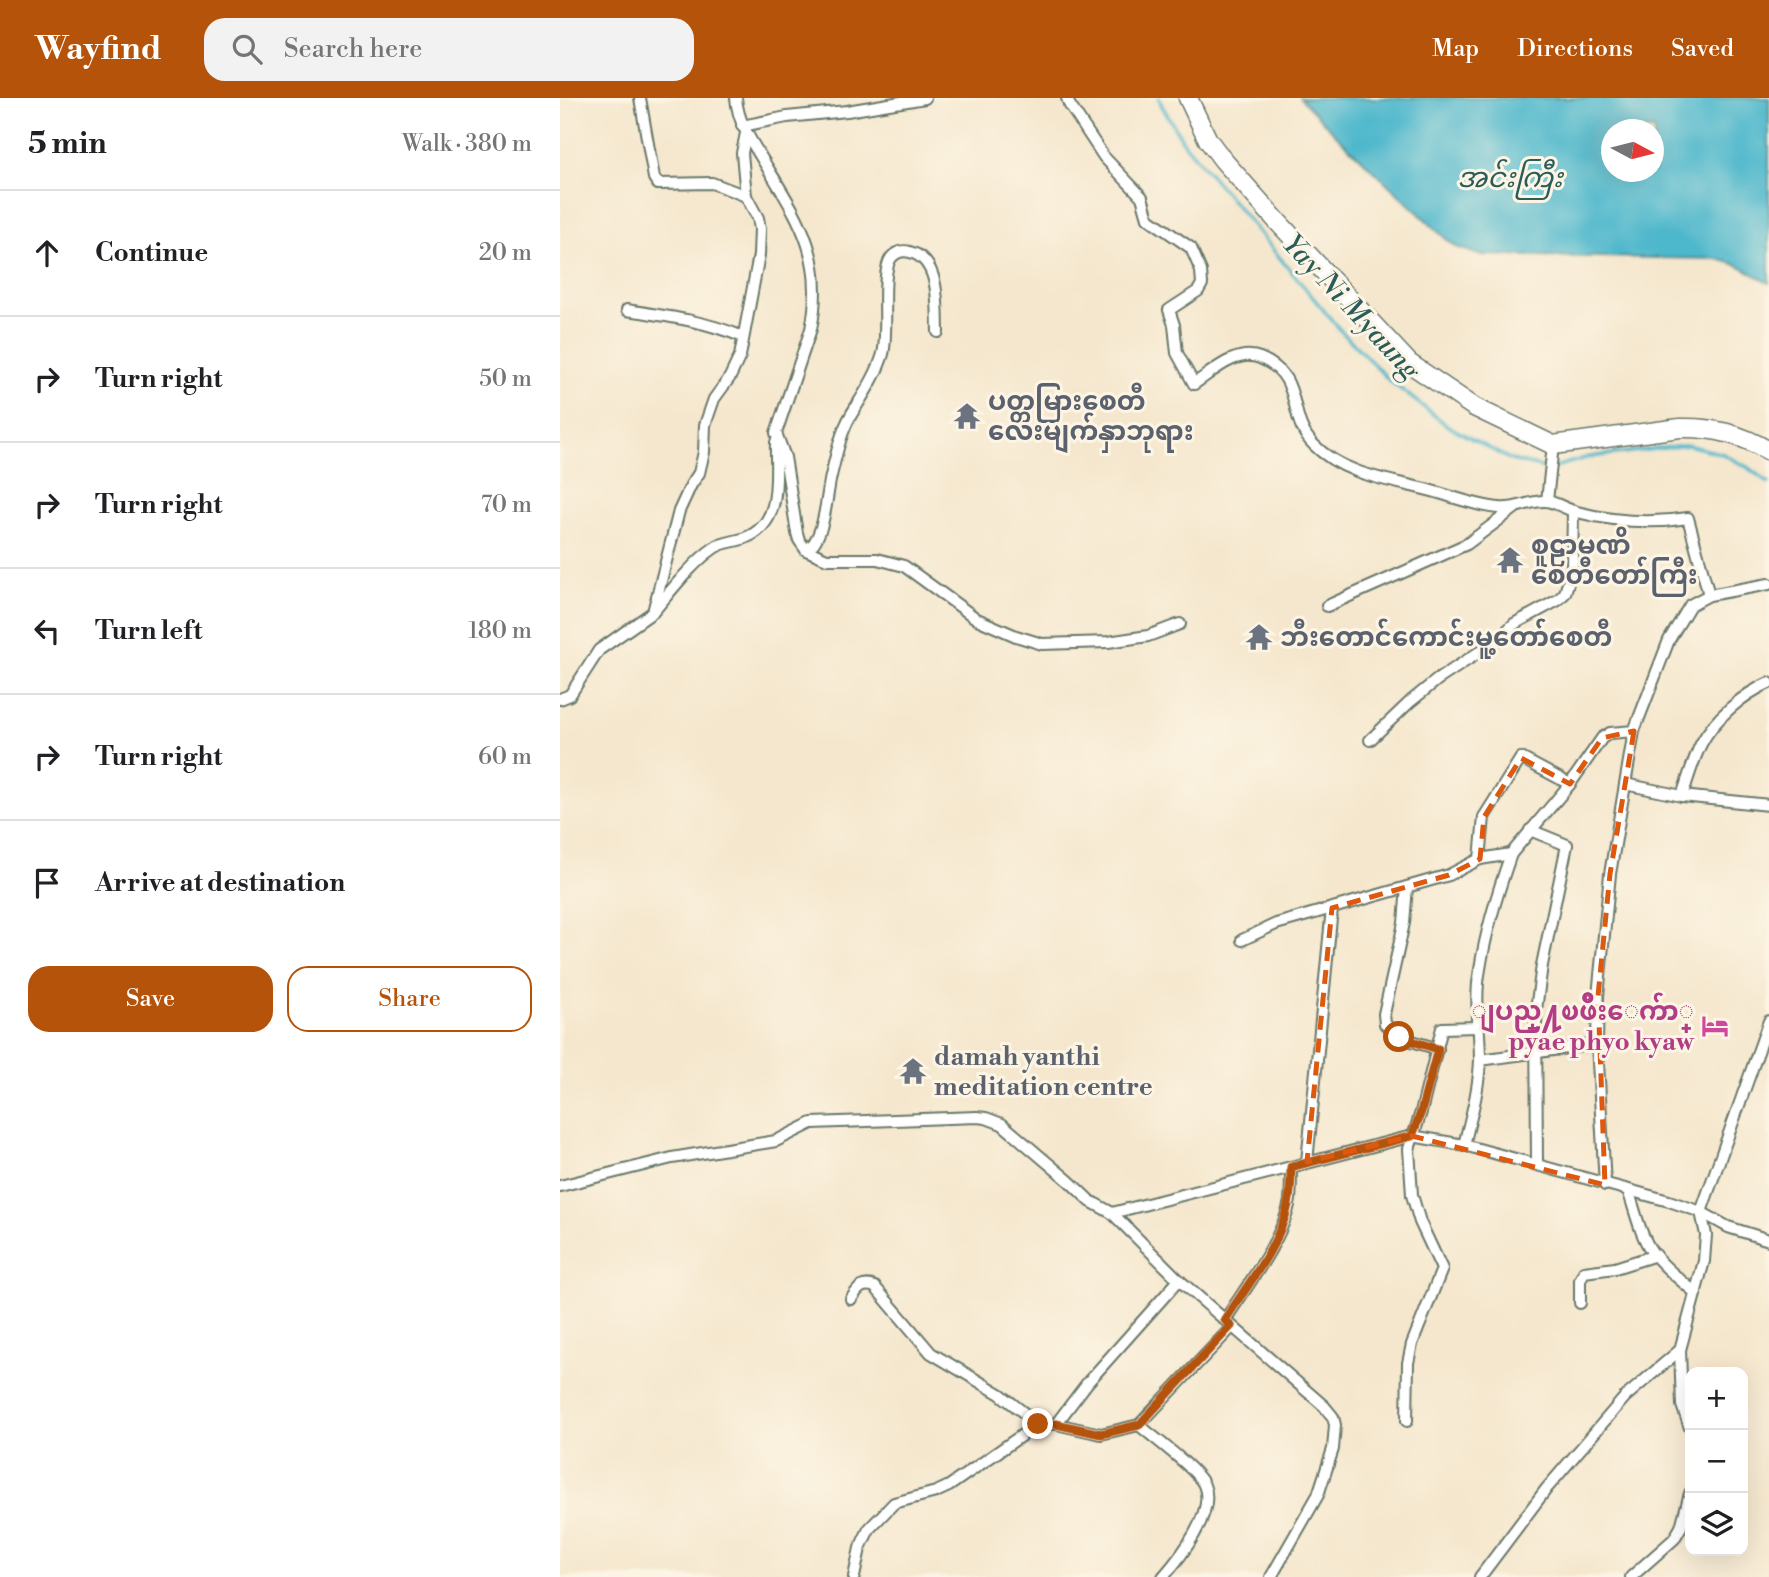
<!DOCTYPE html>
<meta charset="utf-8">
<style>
body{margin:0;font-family:"Libre Bodoni","Noto Sans Myanmar",serif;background:#f2f2f2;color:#202124}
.controls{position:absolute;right:21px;bottom:21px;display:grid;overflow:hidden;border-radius:14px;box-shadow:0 7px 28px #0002}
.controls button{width:63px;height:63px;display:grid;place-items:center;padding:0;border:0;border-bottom:2px solid #e0e0e0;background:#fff;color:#202124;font:35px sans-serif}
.compass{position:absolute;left:1041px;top:21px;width:63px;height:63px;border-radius:50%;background:#fff;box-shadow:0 7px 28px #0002;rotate:97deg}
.stop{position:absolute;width:21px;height:21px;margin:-16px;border:5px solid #b45309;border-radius:50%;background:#fff}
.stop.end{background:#b45309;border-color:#fff;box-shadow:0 2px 7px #0008}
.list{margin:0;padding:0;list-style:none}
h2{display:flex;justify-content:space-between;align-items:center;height:91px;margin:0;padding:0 28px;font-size:30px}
h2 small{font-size:23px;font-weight:400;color:#757577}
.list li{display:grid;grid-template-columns:46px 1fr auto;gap:21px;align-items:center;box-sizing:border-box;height:126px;padding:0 28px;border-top:2px solid #e0e0e0}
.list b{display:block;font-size:26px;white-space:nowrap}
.list em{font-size:23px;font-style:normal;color:#757577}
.actions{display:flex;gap:14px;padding:21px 28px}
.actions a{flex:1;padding:16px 0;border:2px solid #b45309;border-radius:21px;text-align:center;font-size:24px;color:#b45309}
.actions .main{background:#b45309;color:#fff}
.icon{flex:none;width:38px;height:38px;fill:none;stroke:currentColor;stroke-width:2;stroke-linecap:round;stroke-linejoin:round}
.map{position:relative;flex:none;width:1209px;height:1479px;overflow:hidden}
header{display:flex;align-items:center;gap:42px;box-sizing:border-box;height:98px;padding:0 35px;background:#b45309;color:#fff}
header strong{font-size:33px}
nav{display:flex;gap:38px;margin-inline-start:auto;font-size:24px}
.search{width:490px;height:63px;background:#f2f2f2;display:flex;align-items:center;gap:18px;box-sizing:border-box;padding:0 24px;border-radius:21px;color:#757577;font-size:26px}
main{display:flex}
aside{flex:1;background:#fff}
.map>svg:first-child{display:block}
.water{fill:#4eb7cc;stroke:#367a80;stroke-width:2;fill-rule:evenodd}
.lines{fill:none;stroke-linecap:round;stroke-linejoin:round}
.stream{stroke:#4eb7cc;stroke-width:3.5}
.minor-casing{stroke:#6a786a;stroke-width:14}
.primary-casing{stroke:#6a786a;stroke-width:21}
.minor{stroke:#fff;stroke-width:10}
.primary{stroke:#fff;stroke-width:18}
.route{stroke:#b45309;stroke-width:9}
.marked{fill:none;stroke:#de580e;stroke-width:5;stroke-dasharray:14 9;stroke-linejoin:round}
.labels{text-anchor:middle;stroke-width:6;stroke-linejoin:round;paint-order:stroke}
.worship-label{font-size:26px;font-weight:bold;fill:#5b616d;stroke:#fcf5e5;text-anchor:start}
.hotel-label{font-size:26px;font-weight:bold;fill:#b23c85;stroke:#fcf5e5;text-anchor:end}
.water-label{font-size:28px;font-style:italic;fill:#2b5c5a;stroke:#fcf5e5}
</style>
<header>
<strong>Wayfind</strong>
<div class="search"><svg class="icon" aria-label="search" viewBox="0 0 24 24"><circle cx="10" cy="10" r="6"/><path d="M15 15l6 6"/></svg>Search here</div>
<nav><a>Map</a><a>Directions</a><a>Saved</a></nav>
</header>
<main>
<aside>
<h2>5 min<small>Walk · 380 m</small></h2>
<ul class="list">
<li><svg class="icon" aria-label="ahead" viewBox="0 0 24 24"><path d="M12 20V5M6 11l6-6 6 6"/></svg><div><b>Continue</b></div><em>20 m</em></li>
<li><svg class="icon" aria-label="right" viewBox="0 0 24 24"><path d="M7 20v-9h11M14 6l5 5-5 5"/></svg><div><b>Turn right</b></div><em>50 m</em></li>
<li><svg class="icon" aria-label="right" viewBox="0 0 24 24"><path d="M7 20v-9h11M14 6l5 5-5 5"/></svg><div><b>Turn right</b></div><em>70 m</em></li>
<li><svg class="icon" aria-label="left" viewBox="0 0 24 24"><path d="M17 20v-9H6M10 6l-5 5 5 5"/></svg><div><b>Turn left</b></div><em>180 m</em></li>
<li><svg class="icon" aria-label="right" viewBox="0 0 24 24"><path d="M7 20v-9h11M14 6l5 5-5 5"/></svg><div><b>Turn right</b></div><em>60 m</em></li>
<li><svg class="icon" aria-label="arrive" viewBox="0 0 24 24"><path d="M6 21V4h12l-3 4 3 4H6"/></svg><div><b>Arrive at destination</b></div></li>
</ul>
<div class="actions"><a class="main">Save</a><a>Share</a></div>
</aside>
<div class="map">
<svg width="1209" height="1479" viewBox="0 0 1209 1479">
<rect width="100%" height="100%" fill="#fcf5e5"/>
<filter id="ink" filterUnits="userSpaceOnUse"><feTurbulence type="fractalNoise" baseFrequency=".0143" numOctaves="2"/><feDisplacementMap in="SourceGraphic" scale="14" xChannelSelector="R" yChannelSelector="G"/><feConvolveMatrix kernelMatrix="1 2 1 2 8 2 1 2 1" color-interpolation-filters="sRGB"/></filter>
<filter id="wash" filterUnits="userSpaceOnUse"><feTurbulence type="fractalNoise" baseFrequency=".00686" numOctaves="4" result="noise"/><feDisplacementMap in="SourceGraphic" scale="28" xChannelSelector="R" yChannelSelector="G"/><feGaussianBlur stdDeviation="1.57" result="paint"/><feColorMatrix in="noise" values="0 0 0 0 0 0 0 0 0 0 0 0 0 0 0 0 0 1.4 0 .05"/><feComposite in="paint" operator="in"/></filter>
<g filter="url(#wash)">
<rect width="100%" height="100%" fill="#f5e7cd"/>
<path class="water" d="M740 0H1209V185L1178 167 1157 161 919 157 897 149 886 141 778 39ZM1052 32H1094V74H1052Z"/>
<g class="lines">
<path class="stream" d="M599 0 602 8 624 45 781 233 829 282 888 328 951 362 981 369 998 368 1029 359 1128 347 1163 356 1187 369 1209 385"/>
</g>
</g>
<g filter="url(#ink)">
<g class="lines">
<defs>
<g id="minor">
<path d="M80 0 94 80 98 86 152 85 186 98 182 55 186 35"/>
<path d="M176 0C178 23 189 40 201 59 238 120 266 157 251 231L216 335 225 359 237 435 239 442 246 452C265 442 266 399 271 378 276 358 280 336 291 317 303 297 316 279 323 256 329 233 320 175 331 160 336 154 343 152 350 154 381 162 377 209 378 234"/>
<path d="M507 0 509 6 544 59 582 99 588 120 631 150 641 173 642 186 638 193 609 212 614 227 617 255 634 286C652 274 677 250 700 260 746 279 725 319 754 347 785 378 832 382 872 393 894 399 916 408 939 410 956 412 971 402 986 403 996 404 1007 412 1017 414 1052 423 1092 426 1128 420L1149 497"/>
<path d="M182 28 227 19 287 13 365 0"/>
<path d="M186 98 198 120 200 131 199 157 180 258 170 279 154 301 145 327 144 354 139 375 131 387 119 413 93 514C111 493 132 465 154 450 162 444 175 444 185 440 224 425 215 378 216 344"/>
<path d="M67 212C107 218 145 223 183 239"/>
<path d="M987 403 993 347"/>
<path d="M246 452 267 461H317L344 468 417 521 456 538 482 546 548 544 588 538 620 526"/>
<path d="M767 508 907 446 955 410"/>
<path d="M0 601 10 597 39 552 93 514"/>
<path d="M810 642 851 603 877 582 936 543 954 526 998 502 1005 495 1012 472 1013 413"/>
<path d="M1065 686 1122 698C1128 681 1133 662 1141 646 1154 621 1183 596 1209 585"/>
<path d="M1122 698 1209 707"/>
<path d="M970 732 1007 747 982 867 976 912 977 1066"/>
<path d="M920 761 924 719 961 660 1010 686"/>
<path d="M847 789 844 825 824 916 825 926 839 939 878 951"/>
<path d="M682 842 716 826 889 777 920 761 951 756 1010 686 1042 640 1050 635 1074 633"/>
<path d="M920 962 1037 946"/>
<path d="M904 1047C911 1019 919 991 920 962 920 931 914 901 920 871 926 832 938 793 951 756"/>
<path d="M747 1064 772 810"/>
<path d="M1045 1087 1037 946 1038 898 1050 776 1074 633 1109 542 1130 507 1149 497 1209 486"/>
<path d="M0 1088 112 1060 216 1043 252 1025 417 1019 426 1020 442 1026 509 1083 530 1103 552 1115 619 1182 764 1308 773 1319 775 1327 773 1351 758 1397 711 1479"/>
<path d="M1068 1092C1075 1112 1080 1137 1092 1154 1104 1169 1121 1183 1136 1195"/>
<path d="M552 1115 852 1038 904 1047 1109 1103 1141 1114 1168 1129 1209 1142"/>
<path d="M291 1201C298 1191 302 1184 315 1189L371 1255 440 1296 478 1326H496L541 1336 579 1327 672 1229"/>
<path d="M1020 1205V1182L1024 1174 1055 1170 1096 1157"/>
<path d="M665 1222C686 1189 724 1140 730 1102 731 1091 731 1079 731 1069"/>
<path d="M1120 1252 1122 1307 1130 1330"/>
<path d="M847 1323 848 1265 852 1246 882 1171 860 1124 852 1097 849 1051 861 1014 882 930 917 929"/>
<path d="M496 1326 528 1284 619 1182"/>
<path d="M579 1327C594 1340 637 1371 644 1387 656 1414 620 1460 603 1479"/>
<path d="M294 1479 300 1450 309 1431 334 1405 376 1394 389 1388 478 1326"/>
<path d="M920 1479 987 1390 1065 1299 1120 1252 1144 1163 1146 1137 1141 1114 1209 923"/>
<path d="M1071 1479 1114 1441 1121 1429 1130 1395"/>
</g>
<path id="primary" d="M628 0 648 42 663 62 717 123 849 265 914 309 993 347 1120 330C1153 329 1180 336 1209 353"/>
</defs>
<use href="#minor" class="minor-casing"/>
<use href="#primary" class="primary-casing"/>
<use href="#minor" class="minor"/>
<use href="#primary" class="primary"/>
</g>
</g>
<g class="lines" filter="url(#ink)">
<path class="route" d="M478 1326H496L541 1336 579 1327 671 1228 665 1222C687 1187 719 1149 728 1107 731 1094 731 1081 731 1069L852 1038 861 1014 878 951 839 939"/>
</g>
<path class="marked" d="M1074 633 1050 776 1038 898 1045 1087 852 1038 747 1064 772 810 889 777 920 761 924 719 961 660 1010 686 1042 640Z"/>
<defs>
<symbol id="temple-bare" viewBox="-9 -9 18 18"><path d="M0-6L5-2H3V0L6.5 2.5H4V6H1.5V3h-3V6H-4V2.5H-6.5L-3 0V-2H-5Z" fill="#6b7280" stroke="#fcf5e5" stroke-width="2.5" paint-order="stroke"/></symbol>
<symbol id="hotel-bare" viewBox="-9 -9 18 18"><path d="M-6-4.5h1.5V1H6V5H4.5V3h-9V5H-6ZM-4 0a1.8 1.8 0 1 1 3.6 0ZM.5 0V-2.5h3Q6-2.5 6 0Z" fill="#d1479c" stroke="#fcf5e5" stroke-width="2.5" paint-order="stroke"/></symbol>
</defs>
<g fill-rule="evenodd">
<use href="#temple-bare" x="388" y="299" width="38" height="38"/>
<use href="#temple-bare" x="931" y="443" width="38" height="38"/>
<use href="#temple-bare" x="680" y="520" width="38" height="38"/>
<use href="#hotel-bare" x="1136" y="909" width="38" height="38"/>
<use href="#temple-bare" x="334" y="954" width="38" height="38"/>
</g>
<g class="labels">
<g class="worship-label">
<text x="428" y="312">ပတ္တမြား‌စေတီ‌<tspan x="428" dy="30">လေးမျက်နှာဘုရား</tspan></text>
<text x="971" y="456">စူဠာမဏိ<tspan x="971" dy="30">စေတီတော်ကြီး</tspan></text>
<text x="720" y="548">ဘီးတောင်ကောင်းမူ့တော်စေတီ</text>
<text x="374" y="967">damah yanthi<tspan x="374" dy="30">meditation centre</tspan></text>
</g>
<g class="hotel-label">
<text x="1134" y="922">ျပည္႔ၿဖိဳးေက်ာ္<tspan x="1134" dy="30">pyae phyo kyaw</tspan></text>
</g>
<g class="water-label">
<text x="950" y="89">အင်းကြီး</text>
<text transform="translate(792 208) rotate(47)" y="10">Yay Ni Myaung</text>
</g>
</g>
</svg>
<div class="controls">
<button>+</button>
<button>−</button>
<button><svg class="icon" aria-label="layers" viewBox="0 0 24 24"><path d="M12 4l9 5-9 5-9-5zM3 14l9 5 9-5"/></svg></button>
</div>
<svg class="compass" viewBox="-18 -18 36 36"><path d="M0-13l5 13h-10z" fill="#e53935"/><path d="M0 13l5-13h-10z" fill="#757577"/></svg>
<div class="stop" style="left:839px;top:939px"></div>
<div class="stop end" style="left:478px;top:1326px"></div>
</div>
</main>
